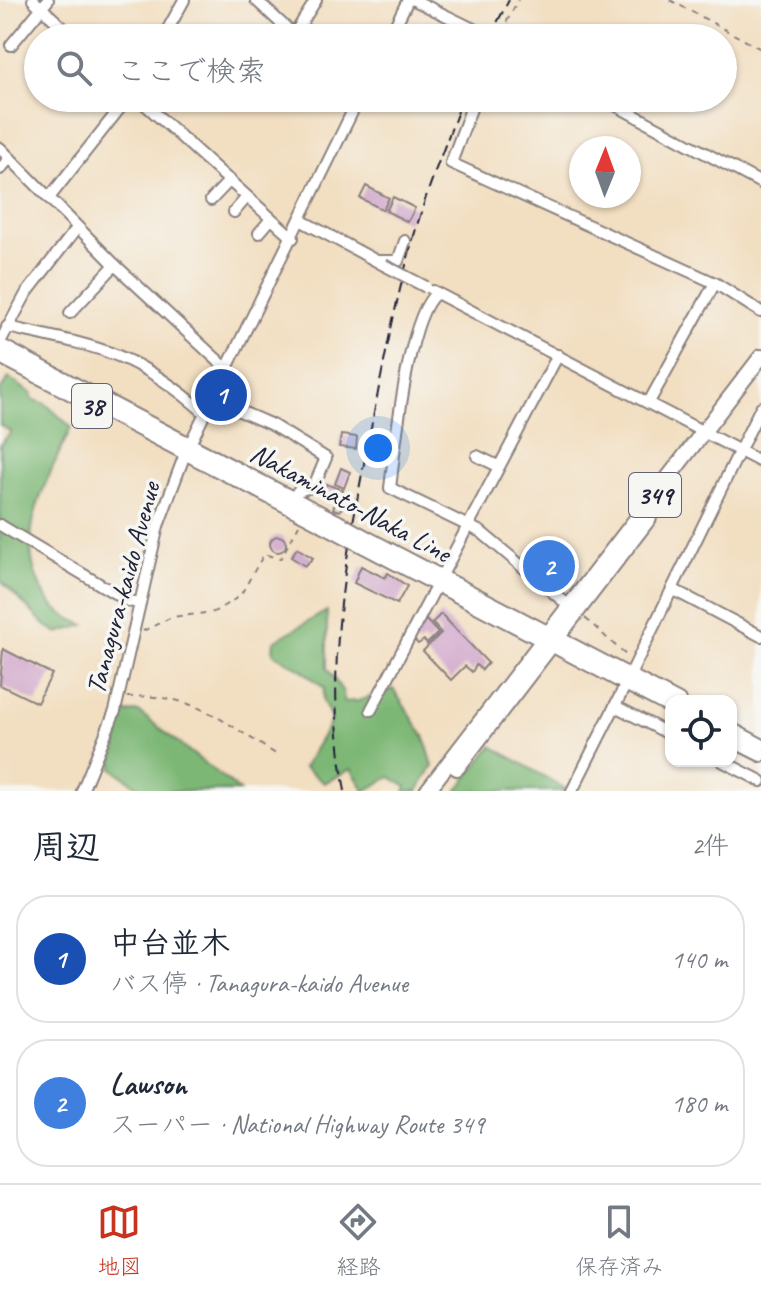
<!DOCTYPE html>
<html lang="ja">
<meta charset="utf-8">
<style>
body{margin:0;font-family:Caveat,"Klee One",sans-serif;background:#f2f2f3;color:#1f2937}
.controls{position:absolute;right:24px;bottom:24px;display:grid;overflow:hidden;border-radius:16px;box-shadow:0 2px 6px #0004}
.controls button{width:72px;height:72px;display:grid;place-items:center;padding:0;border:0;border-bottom:2px solid #e0e1e3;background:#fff;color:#1f2937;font:40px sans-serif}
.compass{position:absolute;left:569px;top:136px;width:72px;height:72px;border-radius:50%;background:#fff;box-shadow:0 2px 6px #0004;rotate:1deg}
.you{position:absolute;left:378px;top:448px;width:28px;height:28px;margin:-20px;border:6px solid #fff;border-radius:50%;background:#1a73e8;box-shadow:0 0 0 12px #1a73e833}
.badge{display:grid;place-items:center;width:52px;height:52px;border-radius:50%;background:#c8321e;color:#fff;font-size:26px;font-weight:700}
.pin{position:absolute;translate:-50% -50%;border:4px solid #fff;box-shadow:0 2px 8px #0006}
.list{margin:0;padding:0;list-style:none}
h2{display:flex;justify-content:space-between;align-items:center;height:104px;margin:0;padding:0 32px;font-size:34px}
h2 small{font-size:26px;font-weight:400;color:#747a83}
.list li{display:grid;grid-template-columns:52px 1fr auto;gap:24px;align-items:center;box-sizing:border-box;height:128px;margin:0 16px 16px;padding:0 16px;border:2px solid #e0e1e3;border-radius:32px}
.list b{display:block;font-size:30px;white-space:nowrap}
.list p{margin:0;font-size:26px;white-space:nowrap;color:#747a83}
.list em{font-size:26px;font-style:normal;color:#747a83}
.icon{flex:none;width:44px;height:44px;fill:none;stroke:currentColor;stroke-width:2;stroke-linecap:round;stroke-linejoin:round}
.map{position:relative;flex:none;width:761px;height:791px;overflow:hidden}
.search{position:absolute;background:#fff;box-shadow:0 2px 6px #0004;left:24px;right:24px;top:24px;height:88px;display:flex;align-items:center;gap:20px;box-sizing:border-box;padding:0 28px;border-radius:44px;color:#747a83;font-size:30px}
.sheet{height:392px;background:#fff}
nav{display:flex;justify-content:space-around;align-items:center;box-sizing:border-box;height:112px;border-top:2px solid #e0e1e3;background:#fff;font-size:22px;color:#747a83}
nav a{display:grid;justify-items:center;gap:4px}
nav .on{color:#c8321e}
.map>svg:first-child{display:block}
.forest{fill:#7db775;stroke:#506c58;stroke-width:2}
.building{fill:#d1a8cc}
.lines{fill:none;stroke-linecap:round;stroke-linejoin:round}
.minor-casing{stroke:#8a807e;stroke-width:14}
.major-casing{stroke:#8a807e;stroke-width:16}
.highway-casing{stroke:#8a807e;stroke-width:18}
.path{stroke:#8a807e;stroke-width:2;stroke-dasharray:6 6;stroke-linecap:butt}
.minor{stroke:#fff;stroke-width:10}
.major{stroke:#fff;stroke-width:12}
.highway{stroke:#fff;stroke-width:14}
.rail{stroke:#22223b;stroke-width:2;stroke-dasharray:12 6;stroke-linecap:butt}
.minor-bridge-casing{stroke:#8a807e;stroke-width:14;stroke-linecap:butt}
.major-bridge-casing{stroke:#8a807e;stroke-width:16;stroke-linecap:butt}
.minor-bridge{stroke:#fff;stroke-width:10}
.major-bridge{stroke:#fff;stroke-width:12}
.labels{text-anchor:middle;stroke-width:7;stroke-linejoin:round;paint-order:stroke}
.shield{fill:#f6f6f2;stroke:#626272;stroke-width:2}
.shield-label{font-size:26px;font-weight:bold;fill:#22223b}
.street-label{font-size:28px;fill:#22223b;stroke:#f6f6f2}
</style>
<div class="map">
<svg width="761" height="791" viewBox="0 0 761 791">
<rect width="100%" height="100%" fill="#f6f6f2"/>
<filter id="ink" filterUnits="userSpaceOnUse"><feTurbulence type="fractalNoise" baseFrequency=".0125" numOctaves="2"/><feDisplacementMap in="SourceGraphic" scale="16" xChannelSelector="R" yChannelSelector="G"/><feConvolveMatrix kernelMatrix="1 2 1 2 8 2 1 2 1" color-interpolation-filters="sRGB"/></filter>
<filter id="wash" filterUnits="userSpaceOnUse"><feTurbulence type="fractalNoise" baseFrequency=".006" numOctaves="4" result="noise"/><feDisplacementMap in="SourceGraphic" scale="32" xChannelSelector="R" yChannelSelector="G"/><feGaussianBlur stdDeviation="1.8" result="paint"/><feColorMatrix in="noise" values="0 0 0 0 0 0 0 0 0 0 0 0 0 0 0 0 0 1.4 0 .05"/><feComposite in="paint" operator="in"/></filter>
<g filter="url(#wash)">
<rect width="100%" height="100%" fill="#f2dec0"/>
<g class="forest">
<path d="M9 378 32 394V399L46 404 71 427C50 477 16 527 38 581 48 606 61 616 85 625L58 633 46 626 0 580V445L11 432 0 425V391Z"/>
<path d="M327 611V668L343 692 344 702 358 701 393 689 424 736 433 766 418 791H405L407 787 390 777 365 791 351 769 324 783 304 767 332 720 323 701 324 688 302 670 273 653 274 641Z"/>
<path d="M139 712 240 791H144L112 768 124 713Z"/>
<path d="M492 746 569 791H457Z"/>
</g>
<g id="blocks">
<g class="building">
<path d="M366 186 389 198 383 210 360 198Z"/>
<path d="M393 197 415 208 408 222 386 211Z"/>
<path d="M341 435 357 437 356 449 339 447Z"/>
<path d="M341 468 350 472 344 488 335 484Z"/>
<path d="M326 484 343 490 341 495 346 497 340 511 333 509 336 499 322 493Z"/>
<circle cx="278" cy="544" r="8"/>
<path d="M297 548 313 558 305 566 291 557Z"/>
<path d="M551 554 561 562 548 579 538 571Z"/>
<path d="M361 566 385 578 388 573 407 586 397 604 354 583Z"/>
<path d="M441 614 488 663 482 670 476 665 472 672 465 666 451 680 423 651 441 633 432 623Z"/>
<path d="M426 620 438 633 427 644 424 640 418 644 413 639 416 630Z"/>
<path d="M3 649 52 674 37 703 0 685Z"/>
</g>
</g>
</g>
<g filter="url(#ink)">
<use href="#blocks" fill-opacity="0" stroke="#8a807e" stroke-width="2"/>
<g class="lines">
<defs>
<g id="minor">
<path d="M33 0 74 38"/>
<path d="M256 0 297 38"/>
<path d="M414 0 492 38"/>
<path d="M294 35 316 0"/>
<path d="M163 38 184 0"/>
<path d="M389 38 408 0"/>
<path d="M11 45 48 0"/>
<path d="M138 98 293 238"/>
<path d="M475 98 451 163 715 283 761 312"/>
<path d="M602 98 761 183"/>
<path d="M0 148 115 265 227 369"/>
<path d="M0 169 10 158"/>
<path d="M49 198 128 98"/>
<path d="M211 200 230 180"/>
<path d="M234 212 247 197"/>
<path d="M302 221 384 265"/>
<path d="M259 233 271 219"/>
<path d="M379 261H398L405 241"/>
<path d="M433 291 761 462"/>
<path d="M437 293C408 312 395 449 390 488L481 532 568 605"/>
<path d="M70 313 115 265"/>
<path d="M7 327C95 346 135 351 205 413"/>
<path d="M0 342 26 294 77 228"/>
<path d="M212 399 272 425 326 458 314 486 298 491 293 498"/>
<path d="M649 402 715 283"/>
<path d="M477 456 498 466"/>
<path d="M0 525 128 601 140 603"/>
<path d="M672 589 761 636"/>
<path d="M630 675 761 407"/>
<path d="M615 706 671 735"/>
<path d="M371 710 558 355"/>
<path d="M722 761 761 781"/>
<path d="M82 791 115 711 158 526 185 454 359 98"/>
<path d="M572 791 626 684"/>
</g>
<g id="major">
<path d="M0 345 337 521"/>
<path d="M0 357 332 530"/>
<path d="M368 538 679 701"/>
<path d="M364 547 671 708"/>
<path d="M731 729 761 745"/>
<path d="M731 740 761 755"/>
</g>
<g id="highway">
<path d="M457 768 649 518"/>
<path d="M427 791 761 357"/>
</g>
</defs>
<use href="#minor" class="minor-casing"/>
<use href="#major" class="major-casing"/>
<use href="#highway" class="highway-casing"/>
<g class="path">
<path d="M670 0 761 49"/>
<path d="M501 33 518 0"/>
<path d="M585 618 628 657"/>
<path d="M143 631 172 617 214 612 240 596 264 554 280 559 299 525"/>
<path d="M127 697C193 692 222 721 276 754"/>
</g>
<use href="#minor" class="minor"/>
<use href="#major" class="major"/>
<use href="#highway" class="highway"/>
<g class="rail">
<path d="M489 38 509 0"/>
<path d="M345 791C324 669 344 567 367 448 384 363 399 277 427 194 438 162 451 130 463 98"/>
</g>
<defs>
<path id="minor-bridge" d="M384 265 426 287"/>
<g id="major-bridge">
<path d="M337 521 368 538"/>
<path d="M332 530 364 547"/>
</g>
</defs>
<use href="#minor-bridge" class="minor-bridge-casing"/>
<use href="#major-bridge" class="major-bridge-casing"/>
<use href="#minor-bridge" class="minor-bridge"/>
<use href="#major-bridge" class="major-bridge"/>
</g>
</g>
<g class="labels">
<g class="shield">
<rect x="72" y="384" width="40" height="44" rx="6"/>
<rect x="629" y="473" width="52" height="44" rx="6"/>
</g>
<g class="shield-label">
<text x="92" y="415">38</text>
<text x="655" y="504">349</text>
</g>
<g class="street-label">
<text transform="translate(351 502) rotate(28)" y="10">Nakaminato-Naka Line</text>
<text transform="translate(122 588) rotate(-75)" y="10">Tanagura-kaido Avenue</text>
</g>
</g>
</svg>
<div class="controls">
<button><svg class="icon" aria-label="locate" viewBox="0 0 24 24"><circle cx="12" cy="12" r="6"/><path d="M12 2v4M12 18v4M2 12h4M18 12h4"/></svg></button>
</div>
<svg class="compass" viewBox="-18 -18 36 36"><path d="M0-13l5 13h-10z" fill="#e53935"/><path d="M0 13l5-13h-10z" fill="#747a83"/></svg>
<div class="you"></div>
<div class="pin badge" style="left:221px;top:395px;background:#1a4fb4">1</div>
<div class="pin badge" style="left:549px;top:566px;background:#3f7fe0">2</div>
<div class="search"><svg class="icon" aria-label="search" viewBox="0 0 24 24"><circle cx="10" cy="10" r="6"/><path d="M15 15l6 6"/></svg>ここで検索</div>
</div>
<section class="sheet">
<h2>周辺<small>2件</small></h2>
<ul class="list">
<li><span class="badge" style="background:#1a4fb4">1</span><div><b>中台並木</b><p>バス停 · Tanagura-kaido Avenue</p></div><em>140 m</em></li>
<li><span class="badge" style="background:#3f7fe0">2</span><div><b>Lawson</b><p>スーパー · National Highway Route 349</p></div><em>180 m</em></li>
</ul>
</section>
<nav>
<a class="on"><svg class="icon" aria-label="map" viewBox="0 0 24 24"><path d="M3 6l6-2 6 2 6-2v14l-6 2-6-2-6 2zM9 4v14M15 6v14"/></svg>地図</a>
<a><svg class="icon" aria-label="directions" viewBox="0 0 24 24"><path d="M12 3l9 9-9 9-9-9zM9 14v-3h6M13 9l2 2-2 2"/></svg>経路</a>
<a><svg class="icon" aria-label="saved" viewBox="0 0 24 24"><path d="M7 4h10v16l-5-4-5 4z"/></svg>保存済み</a>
</nav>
